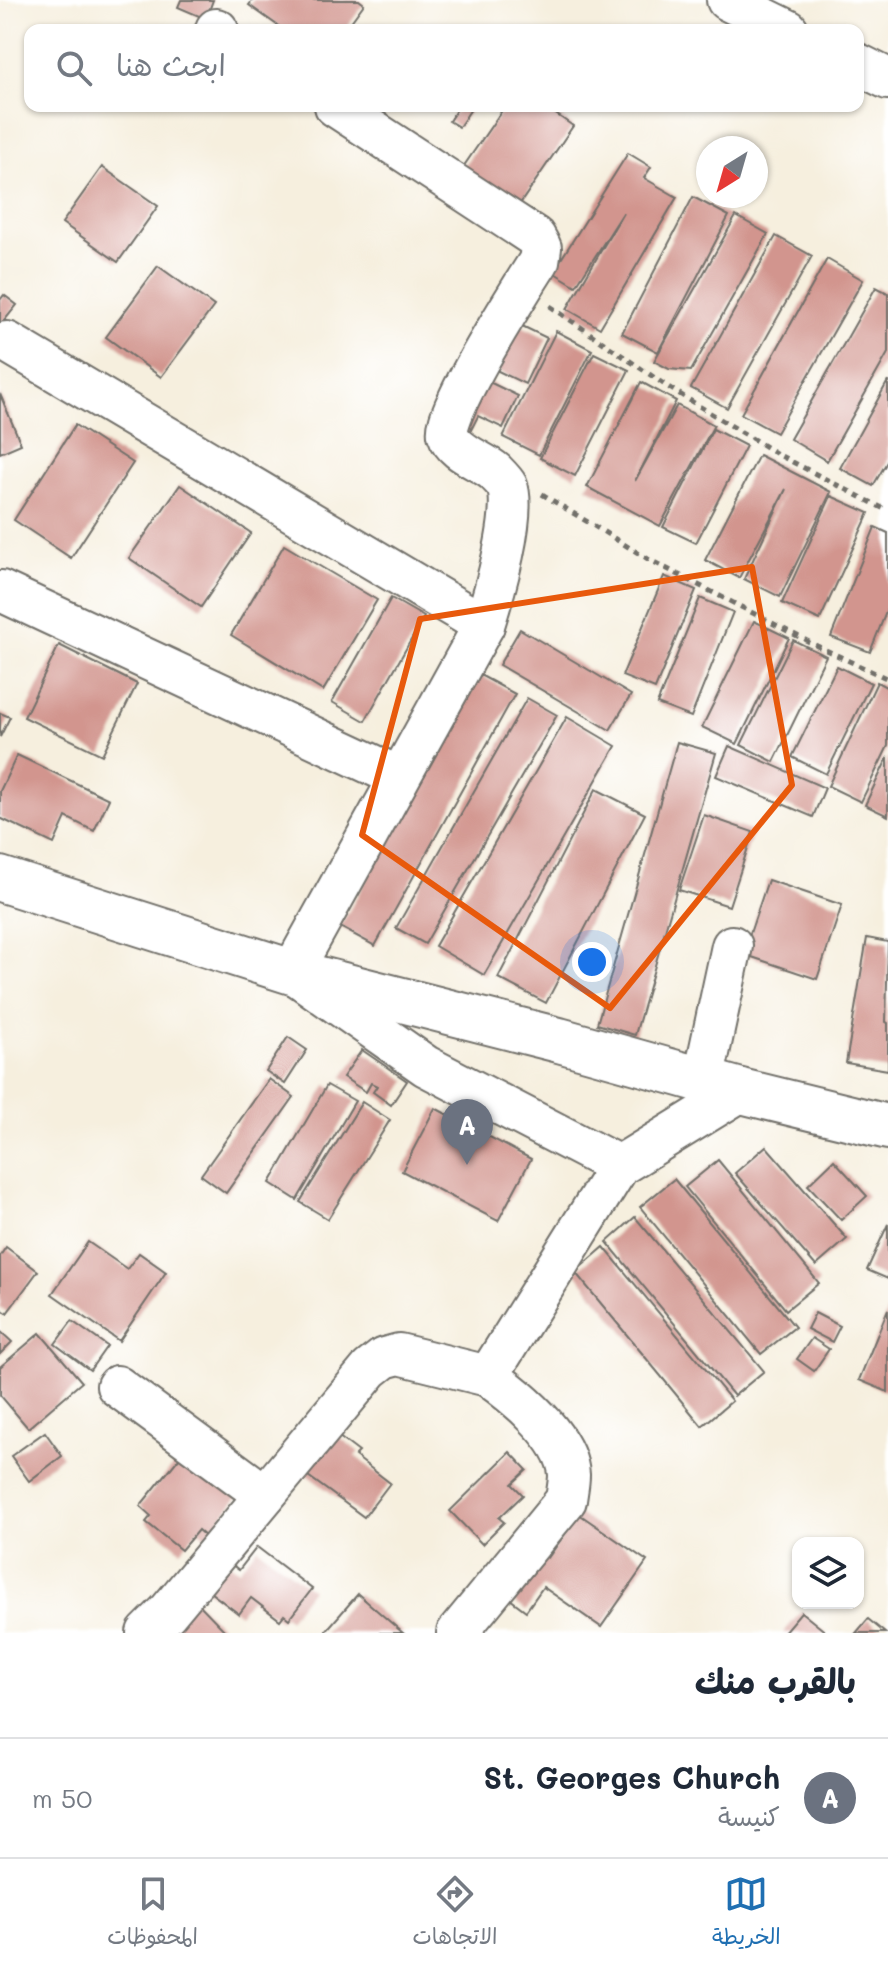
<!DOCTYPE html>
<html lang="ar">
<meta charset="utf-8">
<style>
body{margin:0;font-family:Mali,"Playpen Sans Arabic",sans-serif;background:#f2f2f3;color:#1f2937;direction:rtl}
.controls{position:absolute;right:24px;bottom:24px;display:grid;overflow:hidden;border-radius:16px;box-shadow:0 2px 6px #0004}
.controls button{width:72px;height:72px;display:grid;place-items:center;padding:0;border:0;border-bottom:2px solid #e0e1e3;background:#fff;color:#1f2937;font:40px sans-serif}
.compass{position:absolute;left:696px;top:136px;width:72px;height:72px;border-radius:50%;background:#fff;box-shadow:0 2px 6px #0004;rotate:217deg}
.you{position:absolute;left:592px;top:962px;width:28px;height:28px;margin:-20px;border:6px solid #fff;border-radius:50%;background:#1a73e8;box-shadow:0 0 0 12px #1a73e833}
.badge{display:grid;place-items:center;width:52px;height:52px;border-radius:50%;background:#1f6fb2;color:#fff;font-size:26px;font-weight:700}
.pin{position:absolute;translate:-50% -66px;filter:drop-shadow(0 2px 4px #0008)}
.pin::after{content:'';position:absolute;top:42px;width:28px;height:24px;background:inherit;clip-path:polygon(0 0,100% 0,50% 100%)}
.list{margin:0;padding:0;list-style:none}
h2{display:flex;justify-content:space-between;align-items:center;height:104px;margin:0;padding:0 32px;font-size:34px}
h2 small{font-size:26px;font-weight:400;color:#747a83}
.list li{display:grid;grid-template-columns:52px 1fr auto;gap:24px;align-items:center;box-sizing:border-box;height:120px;padding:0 32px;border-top:2px solid #e0e1e3}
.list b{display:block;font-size:30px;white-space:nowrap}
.list p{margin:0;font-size:26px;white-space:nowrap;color:#747a83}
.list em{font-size:26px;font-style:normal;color:#747a83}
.icon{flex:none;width:44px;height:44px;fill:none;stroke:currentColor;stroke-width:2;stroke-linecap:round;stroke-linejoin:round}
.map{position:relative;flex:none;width:888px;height:1633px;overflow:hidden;direction:ltr}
.search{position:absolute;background:#fff;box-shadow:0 2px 6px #0004;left:24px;right:24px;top:24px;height:88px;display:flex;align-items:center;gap:20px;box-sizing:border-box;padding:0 28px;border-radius:16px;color:#747a83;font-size:30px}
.sheet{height:224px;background:#fff}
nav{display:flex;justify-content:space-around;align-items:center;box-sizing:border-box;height:112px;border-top:2px solid #e0e1e3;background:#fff;font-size:22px;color:#747a83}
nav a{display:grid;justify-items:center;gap:4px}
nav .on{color:#1f6fb2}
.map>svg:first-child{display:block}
.building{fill:#d2958e}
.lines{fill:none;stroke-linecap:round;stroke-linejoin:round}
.minor-casing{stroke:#72706a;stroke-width:44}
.major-casing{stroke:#72706a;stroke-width:48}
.path{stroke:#72706a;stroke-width:5;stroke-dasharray:6 6;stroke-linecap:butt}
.minor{stroke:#fff;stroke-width:40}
.major{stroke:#fff;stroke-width:44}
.marked{fill:none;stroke:#e8590c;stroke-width:6;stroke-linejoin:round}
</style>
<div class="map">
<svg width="888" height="1633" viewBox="0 0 888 1633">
<rect width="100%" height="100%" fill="#fff"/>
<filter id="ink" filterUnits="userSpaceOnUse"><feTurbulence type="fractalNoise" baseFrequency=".0125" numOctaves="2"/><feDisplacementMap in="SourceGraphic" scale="16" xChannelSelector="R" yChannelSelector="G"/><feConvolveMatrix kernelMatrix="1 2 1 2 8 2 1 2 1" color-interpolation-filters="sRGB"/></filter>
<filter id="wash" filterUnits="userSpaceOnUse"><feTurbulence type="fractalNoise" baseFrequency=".006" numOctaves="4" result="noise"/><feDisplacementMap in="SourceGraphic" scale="32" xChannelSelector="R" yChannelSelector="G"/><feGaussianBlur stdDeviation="1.8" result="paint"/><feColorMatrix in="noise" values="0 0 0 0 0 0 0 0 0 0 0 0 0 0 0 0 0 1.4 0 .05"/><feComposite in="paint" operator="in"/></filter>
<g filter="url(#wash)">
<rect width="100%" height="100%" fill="#f6efde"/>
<g id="blocks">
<g class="building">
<path d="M181 0H213L206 19 178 7Z"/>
<path d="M253 0H359L364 4 345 30H284L249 5Z"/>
<path d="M459 106H473L459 127 449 121Z"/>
<path d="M505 106H544L573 126 515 211 459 173Z"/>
<path d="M628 153 651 167 644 178 677 197 600 328 567 309 623 213 576 286 553 272Z"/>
<path d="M102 167 158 206 118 262 62 223Z"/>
<path d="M693 197 729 216 658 352 622 333Z"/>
<path d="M736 216 768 234 691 371 669 369 654 361Z"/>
<path d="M776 236 812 256 727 408 691 388Z"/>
<path d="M827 259 863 280 776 433 741 414Z"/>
<path d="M158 266 214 306 161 377 106 337Z"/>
<path d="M876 287 888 293V353L827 461 790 439Z"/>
<path d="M4 295 17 305 0 326V300Z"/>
<path d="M518 324 547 338 525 384 496 370Z"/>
<path d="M556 331 592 350 539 455 503 437Z"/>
<path d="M594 353 629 370 575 476 540 458Z"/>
<path d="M479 377 518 396 503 428 478 416 469 434 455 427Z"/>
<path d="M888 381V460L873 486 840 468Z"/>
<path d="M641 382 676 401 635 481 677 405 714 425 660 526 587 487Z"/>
<path d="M0 394 21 444 0 453Z"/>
<path d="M75 425 133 463 71 558 14 520Z"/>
<path d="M713 429 746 446 696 543 663 527Z"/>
<path d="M759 455 831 492 780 597 744 579 786 489 739 578 705 560Z"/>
<path d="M180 485 251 533 201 607 129 558Z"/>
<path d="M831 496 869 513 820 620 782 603Z"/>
<path d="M875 527 888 533V607L870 652 831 637Z"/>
<path d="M284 545 377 600 323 691 231 635Z"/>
<path d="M664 576 696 590 655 689 622 676Z"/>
<path d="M391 598 424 617 365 721 332 702Z"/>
<path d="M700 598 733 612 691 717 657 704Z"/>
<path d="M754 621 789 638 737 744 702 727Z"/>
<path d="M520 629 631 695 610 730 499 665Z"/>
<path d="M793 640 826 656 774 762 741 745Z"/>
<path d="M59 645 137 684 102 755 24 717Z"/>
<path d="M837 666 871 683 826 774 792 757Z"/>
<path d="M480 675 515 694 375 946 340 927Z"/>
<path d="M877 682 888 688V746L861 802 828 786Z"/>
<path d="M527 698 557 715 425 944 396 928Z"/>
<path d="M0 713 10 717 0 737Z"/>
<path d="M567 717 616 746 484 975 435 946Z"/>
<path d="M677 742 716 753 635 1035 597 1024Z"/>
<path d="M729 746 825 788 813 817 716 776Z"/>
<path d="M17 755 109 799 94 831 66 817 54 844 0 818V791Z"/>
<path d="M888 757V816L865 805Z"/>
<path d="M596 789 645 814 546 1003 498 978Z"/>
<path d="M704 815 753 832 729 906 679 890Z"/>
<path d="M768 880 842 905 817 979 743 954Z"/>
<path d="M867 938 888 942 886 1022 888 1023V1070L846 1063Z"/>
<path d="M288 1037 307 1050 285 1084 266 1071Z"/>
<path d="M362 1050 407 1081 391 1105 373 1092 377 1086 371 1083 366 1092 343 1077Z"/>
<path d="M269 1079 294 1097 226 1193 201 1175Z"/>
<path d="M327 1085 355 1101 297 1200 270 1183Z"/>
<path d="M362 1102 390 1120 328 1219 300 1202Z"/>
<path d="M435 1108 531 1159 498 1221 402 1171Z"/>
<path d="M766 1146 847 1239 816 1266 735 1173Z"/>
<path d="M718 1160 819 1283 786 1310 685 1187Z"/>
<path d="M834 1160 867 1196 841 1220 808 1185Z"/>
<path d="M674 1179 795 1327 761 1354 640 1207Z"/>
<path d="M635 1217 764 1371 734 1396 607 1242Z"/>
<path d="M888 1224V1279L867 1270Z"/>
<path d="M88 1242 127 1269 139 1253 166 1272 119 1341 52 1294Z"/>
<path d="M6 1247 38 1271 7 1313 0 1308V1256Z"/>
<path d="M604 1247 732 1401 702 1426 575 1272Z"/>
<path d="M888 1309V1392L859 1380Z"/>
<path d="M815 1313 840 1326 832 1342 807 1329Z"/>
<path d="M72 1321 107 1346 90 1370 55 1344Z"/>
<path d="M0 1331 12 1342 0 1354Z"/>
<path d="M40 1333 82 1382 28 1428 0 1395V1367Z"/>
<path d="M812 1338 829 1349 814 1371 797 1359Z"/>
<path d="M45 1432 62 1456 29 1481 11 1456Z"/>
<path d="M334 1433 359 1452 355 1456 390 1483 364 1517 304 1473Z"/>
<path d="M184 1452 238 1496 206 1537 198 1530 181 1550 146 1522 151 1516 140 1506Z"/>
<path d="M510 1452 527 1470 512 1484 523 1495 499 1518 504 1522 482 1544 450 1511Z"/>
<path d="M579 1514 647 1561 601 1627 543 1587 526 1611 506 1596 538 1552 548 1558Z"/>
<path d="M257 1547 312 1589 289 1619 284 1615 280 1620 251 1598 239 1614 206 1589 227 1561 239 1570Z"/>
<path d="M358 1594 403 1633H324Z"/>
<path d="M195 1600 227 1633H163Z"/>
<path d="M801 1612 827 1633H783Z"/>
<path d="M868 1619 885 1633H856Z"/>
</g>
</g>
</g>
<g filter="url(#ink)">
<use href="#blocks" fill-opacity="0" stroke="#72706a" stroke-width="2"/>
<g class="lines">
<defs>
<g id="minor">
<path d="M727 0 788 30"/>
<path d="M216 29 218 30"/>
<path d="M858 64 888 79"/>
<path d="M335 106 535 237 541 248 539 261C523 286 442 413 448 434 454 453 481 460 495 472 499 476 505 482 507 486 518 512 493 597 484 625L292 972 426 1066 619 1166"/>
<path d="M7 342 484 625"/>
<path d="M1 591 399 777"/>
<path d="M703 1081 732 946"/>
<path d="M117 1386 265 1495"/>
<path d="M147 1633 168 1612 370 1369 384 1358 399 1354 488 1376"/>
<path d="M457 1633 566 1500C567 1492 569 1483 569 1475 567 1437 516 1396 488 1376L619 1166 741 1091"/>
</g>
<path id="major" d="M0 879 292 972 559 1040 741 1091 888 1127"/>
</defs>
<use href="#minor" class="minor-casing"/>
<use href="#major" class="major-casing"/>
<g class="path">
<path d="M550 306 668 387 779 455 888 511"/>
<path d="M542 494 648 559 817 646 888 679"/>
</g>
<use href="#minor" class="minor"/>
<use href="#major" class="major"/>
</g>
</g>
<path class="marked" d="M752 567 792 785 610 1008 362 835 420 619Z"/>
</svg>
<div class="controls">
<button><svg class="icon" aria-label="layers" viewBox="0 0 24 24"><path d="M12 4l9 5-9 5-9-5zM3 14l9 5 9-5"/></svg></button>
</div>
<svg class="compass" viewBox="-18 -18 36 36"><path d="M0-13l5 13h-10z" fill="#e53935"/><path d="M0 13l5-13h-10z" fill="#747a83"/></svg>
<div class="you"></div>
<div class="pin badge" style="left:467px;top:1165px;background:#6b7280">A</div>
<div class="search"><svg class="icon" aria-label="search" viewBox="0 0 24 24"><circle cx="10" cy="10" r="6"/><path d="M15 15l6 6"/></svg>ابحث هنا</div>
</div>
<section class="sheet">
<h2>بالقرب منك<small></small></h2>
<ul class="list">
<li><span class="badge" style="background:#6b7280">A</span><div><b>St. Georges Church</b><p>كنيسة</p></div><em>50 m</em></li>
</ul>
</section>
<nav>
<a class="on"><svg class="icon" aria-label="map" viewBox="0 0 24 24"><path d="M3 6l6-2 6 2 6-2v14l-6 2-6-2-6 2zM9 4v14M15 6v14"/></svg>الخريطة</a>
<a><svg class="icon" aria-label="directions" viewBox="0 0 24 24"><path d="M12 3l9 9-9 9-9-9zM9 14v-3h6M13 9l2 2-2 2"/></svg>الاتجاهات</a>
<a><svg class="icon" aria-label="saved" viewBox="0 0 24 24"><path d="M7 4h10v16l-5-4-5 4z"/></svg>المحفوظات</a>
</nav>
